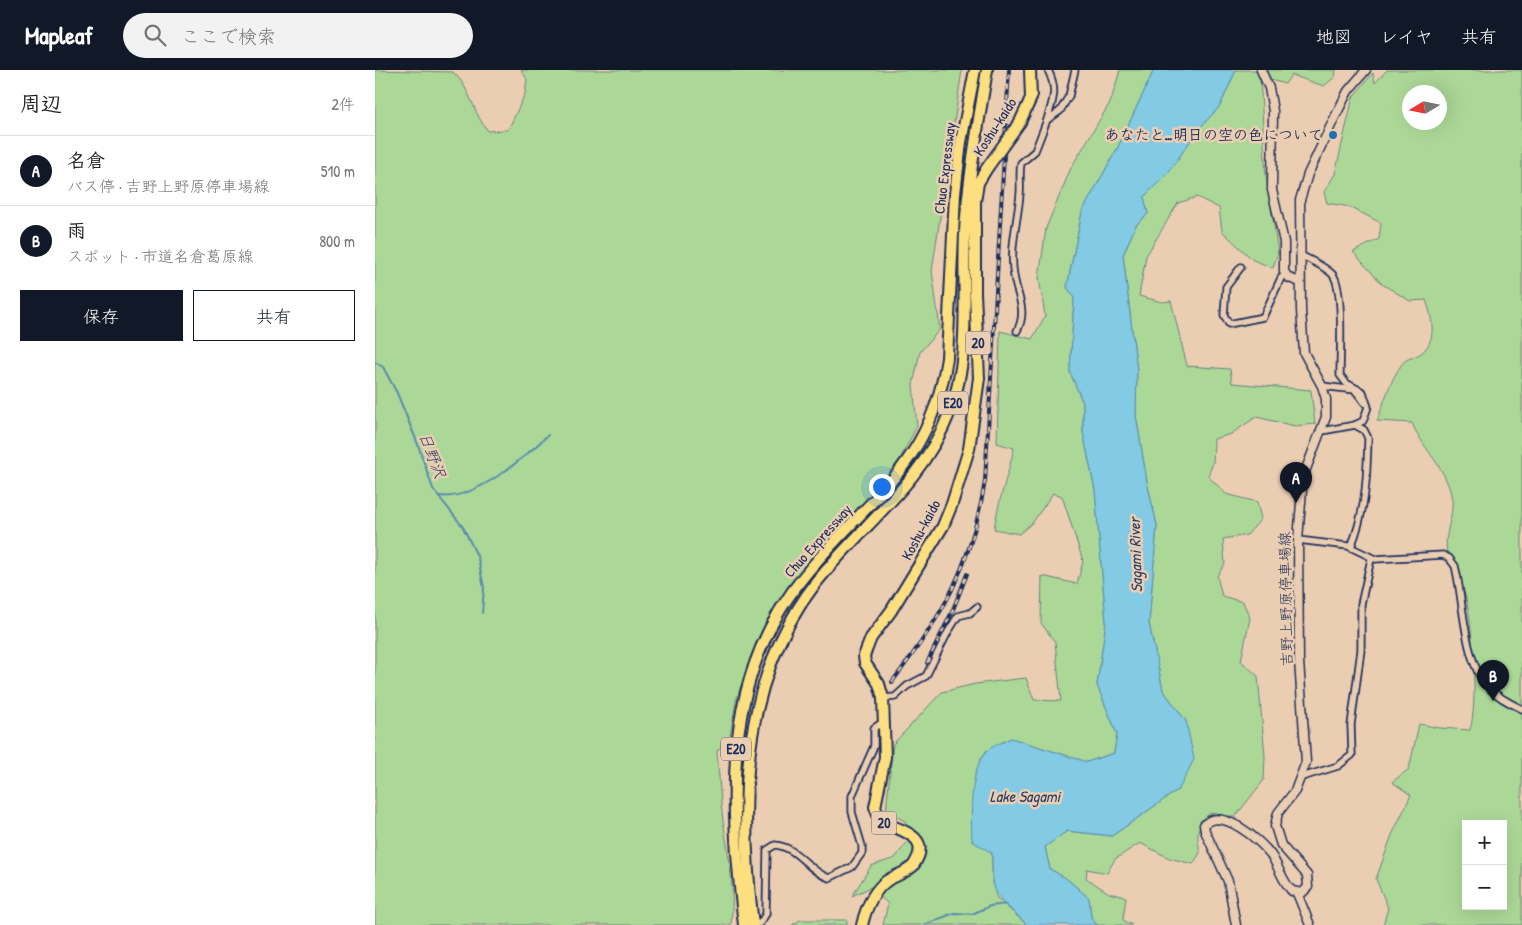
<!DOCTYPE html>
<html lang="ja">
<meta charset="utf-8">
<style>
body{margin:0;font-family:"Patrick Hand","Klee One",sans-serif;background:#f2f2f2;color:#222}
.controls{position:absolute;right:15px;bottom:15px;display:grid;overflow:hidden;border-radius:0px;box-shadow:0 5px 20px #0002}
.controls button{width:45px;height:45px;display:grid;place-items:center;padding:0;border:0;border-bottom:1px solid #e0e0e0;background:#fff;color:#222;font:25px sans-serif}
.compass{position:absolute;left:1027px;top:15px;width:45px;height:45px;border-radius:50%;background:#fff;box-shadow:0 5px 20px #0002;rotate:260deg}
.you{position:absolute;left:506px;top:416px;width:18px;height:18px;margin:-12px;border:4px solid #fff;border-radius:50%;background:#1a73e8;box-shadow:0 0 0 8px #1a73e833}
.badge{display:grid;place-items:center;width:32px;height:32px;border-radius:50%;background:#111827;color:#fff;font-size:16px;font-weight:700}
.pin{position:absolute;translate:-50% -41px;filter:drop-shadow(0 1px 2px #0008)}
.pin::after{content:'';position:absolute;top:26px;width:18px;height:15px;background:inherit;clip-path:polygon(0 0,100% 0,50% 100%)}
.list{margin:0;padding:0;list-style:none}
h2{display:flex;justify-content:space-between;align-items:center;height:65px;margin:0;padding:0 20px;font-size:21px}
h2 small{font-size:16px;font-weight:400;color:#767676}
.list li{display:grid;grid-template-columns:32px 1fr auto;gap:15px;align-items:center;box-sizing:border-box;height:70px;padding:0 20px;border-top:1px solid #e0e0e0}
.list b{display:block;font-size:19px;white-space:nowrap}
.list p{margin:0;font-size:16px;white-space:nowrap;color:#767676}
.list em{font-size:16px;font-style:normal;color:#767676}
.actions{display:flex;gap:10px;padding:15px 20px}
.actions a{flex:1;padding:11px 0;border:1px solid #111827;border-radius:0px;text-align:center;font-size:18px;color:#111827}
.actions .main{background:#111827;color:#fff}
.icon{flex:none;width:28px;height:28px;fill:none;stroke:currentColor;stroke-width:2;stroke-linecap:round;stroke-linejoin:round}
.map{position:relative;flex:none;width:1147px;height:855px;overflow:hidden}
header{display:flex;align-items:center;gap:30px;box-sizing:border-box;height:70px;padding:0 25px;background:#111827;color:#fff}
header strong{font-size:24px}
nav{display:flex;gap:28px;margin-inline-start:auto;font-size:18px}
.search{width:350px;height:45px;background:#f2f2f2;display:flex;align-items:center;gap:12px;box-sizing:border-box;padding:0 18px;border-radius:28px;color:#767676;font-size:19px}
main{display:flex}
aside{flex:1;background:#fff}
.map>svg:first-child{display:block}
.green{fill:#acd897;stroke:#64847a;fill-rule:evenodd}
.water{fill:#83cae4;stroke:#598cae}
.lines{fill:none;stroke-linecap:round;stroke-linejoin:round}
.stream{stroke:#598cae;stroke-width:2}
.street-casing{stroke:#1b2f5e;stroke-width:9}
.secondary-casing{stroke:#1b2f5e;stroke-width:11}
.highway-casing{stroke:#1b2f5e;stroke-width:14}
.street{stroke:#ebceb2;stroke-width:5.5}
.secondary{stroke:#ebceb2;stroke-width:8}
.highway{stroke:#fddf80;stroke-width:10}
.rail-casing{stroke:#1b2f5e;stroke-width:4}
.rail{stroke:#ebceb2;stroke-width:2;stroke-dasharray:5.5;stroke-linecap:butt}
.highway-bridge-casing{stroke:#1b2f5e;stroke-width:14;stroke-linecap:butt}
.highway-bridge{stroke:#fddf80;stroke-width:10}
.poi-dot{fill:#1f6fb2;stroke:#ebceb2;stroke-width:2}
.labels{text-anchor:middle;stroke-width:5;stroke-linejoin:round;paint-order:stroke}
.shield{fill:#ebceb2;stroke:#595f77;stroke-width:1}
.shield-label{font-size:14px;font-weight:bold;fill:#1b2f5e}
.street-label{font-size:15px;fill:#1b2f5e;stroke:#ebceb2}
.poi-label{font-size:15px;font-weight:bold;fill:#1b2f5e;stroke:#ebceb2;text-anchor:end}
.water-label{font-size:16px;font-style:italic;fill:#253e6b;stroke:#ebceb2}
</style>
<header>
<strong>Mapleaf</strong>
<div class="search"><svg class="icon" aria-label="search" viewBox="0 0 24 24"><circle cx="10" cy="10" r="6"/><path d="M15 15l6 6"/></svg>ここで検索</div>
<nav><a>地図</a><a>レイヤ</a><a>共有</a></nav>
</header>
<main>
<aside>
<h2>周辺<small>2件</small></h2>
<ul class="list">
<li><span class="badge">A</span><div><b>名倉</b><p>バス停 · 吉野上野原停車場線</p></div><em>510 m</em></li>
<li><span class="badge">B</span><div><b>雨</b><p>スポット · 市道名倉葛原線</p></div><em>800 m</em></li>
</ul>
<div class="actions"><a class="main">保存</a><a>共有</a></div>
</aside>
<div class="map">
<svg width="1147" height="855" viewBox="0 0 1147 855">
<rect width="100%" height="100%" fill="#ebceb2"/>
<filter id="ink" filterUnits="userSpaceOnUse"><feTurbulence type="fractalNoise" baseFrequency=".02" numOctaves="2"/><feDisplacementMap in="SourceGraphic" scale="10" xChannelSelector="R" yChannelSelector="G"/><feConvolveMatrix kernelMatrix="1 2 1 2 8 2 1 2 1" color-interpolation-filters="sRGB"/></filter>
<g filter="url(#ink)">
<g class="green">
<path d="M0 0 78 2C96 18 98 44 113 61L133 60 150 24 152 9 146 0H587L557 201 565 259 545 282 538 315 542 356 526 387 500 425 422 507 405 533 372 597 361 631 355 666 342 681C344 704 345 728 348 751 354 786 360 820 356 855H0Z"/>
<path d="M745 0H779L743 77 707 142 692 217 699 227 695 302 708 333V362L720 420 731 552 722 615 742 664 739 683 712 692 636 668 611 681 600 705 617 783V814L622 828 652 855H508L513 834 496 817 477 826 496 796 520 788 534 770 530 751 511 741 518 674 567 622 600 614 651 608 659 630 686 631 680 572 666 553 667 506 702 514 708 491 687 426 678 423 658 452 644 464 619 459C623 431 633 406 639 378L622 373 625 261 657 269 670 246 664 208 671 158 696 98 736 31Z"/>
<path d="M861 0H961L960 7 949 16 916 5 910 14 885 7 891 106 903 182 898 198 878 190 847 161 844 138 822 127 803 133 771 186 764 226 787 232 796 231 812 296 855 299 857 313 936 320 940 354 920 356 881 347 856 364 839 369 838 393 833 406 851 424 882 432 886 449 872 465 848 469 850 494 842 506 847 526 868 532 875 548 866 591 883 606 890 686 889 710 860 747 835 743C820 758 822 763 825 783L818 794 794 788 765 773 740 789 732 803 712 799 711 808 734 823 751 827 748 850 757 855H722L716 847 714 828 692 809 675 799 670 777 692 761 737 766 804 719 811 651 788 620 774 553 782 455 772 412 761 345 762 301 748 185 761 155 773 144 769 127 793 103 823 60 845 36Z"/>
<path d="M1012 0H1147V855H1008L1013 838 1001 809 1017 765 1036 725 1017 712 1034 699 1044 654 1065 658 1095 660C1103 636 1098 550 1090 525 1085 510 1076 497 1072 482 1068 466 1079 446 1077 430 1073 399 1048 380 1037 353L1002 351C1009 333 1015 310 1027 294 1030 289 1037 288 1043 285 1064 273 1057 248 1051 230L1035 231 1007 214 978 182 1004 169 1006 153 975 137 952 133 949 122 960 104 978 27 998 3 1000 13ZM1034 22H1064V52H1034ZM1091 754H1128V836H1091Z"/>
<path d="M425 850H472V855H417Z"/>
</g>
<path class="water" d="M779 0H861L845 36 823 60 793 103 769 127 773 144 761 155 748 185 762 301 761 345 772 412 782 455 774 553 788 620 811 651 819 689 804 719 737 766 692 761 670 777 675 799 692 809 714 828 716 847 722 855H652C620 823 617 830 617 783L597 771C596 748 594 697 612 681 618 675 629 672 636 668L712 692 739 683 742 664 722 615 731 552 720 420 708 362V333L695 302 699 227 692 217 707 142 743 77Z"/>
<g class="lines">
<g class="stream">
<path d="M0 292 8 297 22 323 42 372 58 419 88 457 103 488 109 518 107 543"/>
<path d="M65 426C99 431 149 388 173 365"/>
<path d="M549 855 579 843 597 844 615 836 632 834"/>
</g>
<defs>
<g id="street">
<path d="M672 50C678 29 683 21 673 0"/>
<path d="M925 185C935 190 951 197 958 205 969 220 965 285 965 305L971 313 988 322 993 337 988 351 980 355"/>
<path d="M866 197 851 217 849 245 854 254 888 247 906 208 910 205"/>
<path d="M642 261C653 240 642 227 639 206 634 179 643 150 645 124 646 114 644 104 646 93L660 81 672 50 685 41 694 26 700 0"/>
<path d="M947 316 980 320 990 333"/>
<path d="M947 361 980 355 989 360 993 368C992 407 991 440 976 477"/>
<path d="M923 470 973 476 1000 489 1068 485 1074 488 1080 496C1089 531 1088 592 1114 618 1123 627 1136 634 1147 639"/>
<path d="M508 628 520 627 532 616 551 606 573 562 583 546 595 543 602 537"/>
<path d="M927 707 963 696 977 685 976 655 986 580V534L996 489"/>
<path d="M378 855 385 853 391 844 392 780 400 775C423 777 433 801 454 808L477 797 487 783V776L477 742V726L499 676V658L508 652"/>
</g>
<g id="secondary">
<path d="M886 0 894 18 898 41 897 120 909 172V202L914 208 925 212"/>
<path d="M922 823 935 855"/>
<path d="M861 855 853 811 830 761 829 755C846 736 885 770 896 785 904 797 907 811 917 821L927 823 933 817 932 805 906 775 900 756 903 743 920 721 931 692 924 591 923 470 928 407 951 347V329L947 316 929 283 926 240 925 130 933 104 959 49 973 21 991 0"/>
</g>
<g id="highway">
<path d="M645 52 656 28 655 0"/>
<path d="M369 855C355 731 345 608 430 505 494 427 556 396 572 288L580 124 586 72 600 0"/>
<path d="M378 855C363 728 365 596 455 496 498 447 550 406 574 344 599 281 585 212 591 147 595 98 604 49 612 0"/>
<path d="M487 855C491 838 498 820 513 810 522 805 530 803 538 796 560 764 522 761 505 750L500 737 510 687 508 628 504 614 490 593 489 586 496 568 516 541 568 456 577 434 594 379 604 308 600 223V132L603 113 612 98"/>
</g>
</defs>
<use href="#street" class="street-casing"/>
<use href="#secondary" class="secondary-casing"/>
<use href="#highway" class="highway-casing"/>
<use href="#street" class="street"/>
<use href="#secondary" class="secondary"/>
<use href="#highway" class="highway"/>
<defs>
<g id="rail">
<path d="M552 593 577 542 592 504"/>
<path d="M517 612C569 544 596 497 610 411L634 0"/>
</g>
</defs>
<use href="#rail" class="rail-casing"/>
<use href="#rail" class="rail"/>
<defs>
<path id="highway-bridge" d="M612 98 645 52"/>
</defs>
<use href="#highway-bridge" class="highway-bridge-casing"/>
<use href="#highway-bridge" class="highway-bridge"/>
</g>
</g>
<circle class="poi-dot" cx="958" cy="65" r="5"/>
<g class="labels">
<g class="shield">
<rect x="590.5" y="261.5" width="25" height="23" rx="4"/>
<rect x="563" y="321.5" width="30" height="23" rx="4"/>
<rect x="346" y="667.5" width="30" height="23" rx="4"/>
<rect x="496.5" y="741.5" width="25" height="23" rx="4"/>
</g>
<g class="shield-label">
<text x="603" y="278">20</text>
<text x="578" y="338">E20</text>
<text x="361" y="684">E20</text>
<text x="509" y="758">20</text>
</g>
<g class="street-label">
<text transform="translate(620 57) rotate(-57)" y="5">Koshu-kaido</text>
<text transform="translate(570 98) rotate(-83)" y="5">Chuo Expressway</text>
<text transform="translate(546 460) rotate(-62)" y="5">Koshu-kaido</text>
<text transform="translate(443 471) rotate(-48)" y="5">Chuo Expressway</text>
<text transform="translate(911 529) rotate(-91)" y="5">吉野上野原停車場線</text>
</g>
<g class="poi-label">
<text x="948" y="70">あなたと…明日の空の色について</text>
</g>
<g class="water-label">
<text transform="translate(58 385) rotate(69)" y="6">日野沢</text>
<text transform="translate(760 485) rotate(-92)" y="6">Sagami River</text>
<text x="650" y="732">Lake Sagami</text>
</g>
</g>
</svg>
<div class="controls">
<button>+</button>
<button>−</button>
</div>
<svg class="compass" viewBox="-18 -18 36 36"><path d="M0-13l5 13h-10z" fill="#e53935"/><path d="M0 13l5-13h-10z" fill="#767676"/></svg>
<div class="you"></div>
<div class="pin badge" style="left:921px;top:433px">A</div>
<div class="pin badge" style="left:1118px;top:631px">B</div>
</div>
</main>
